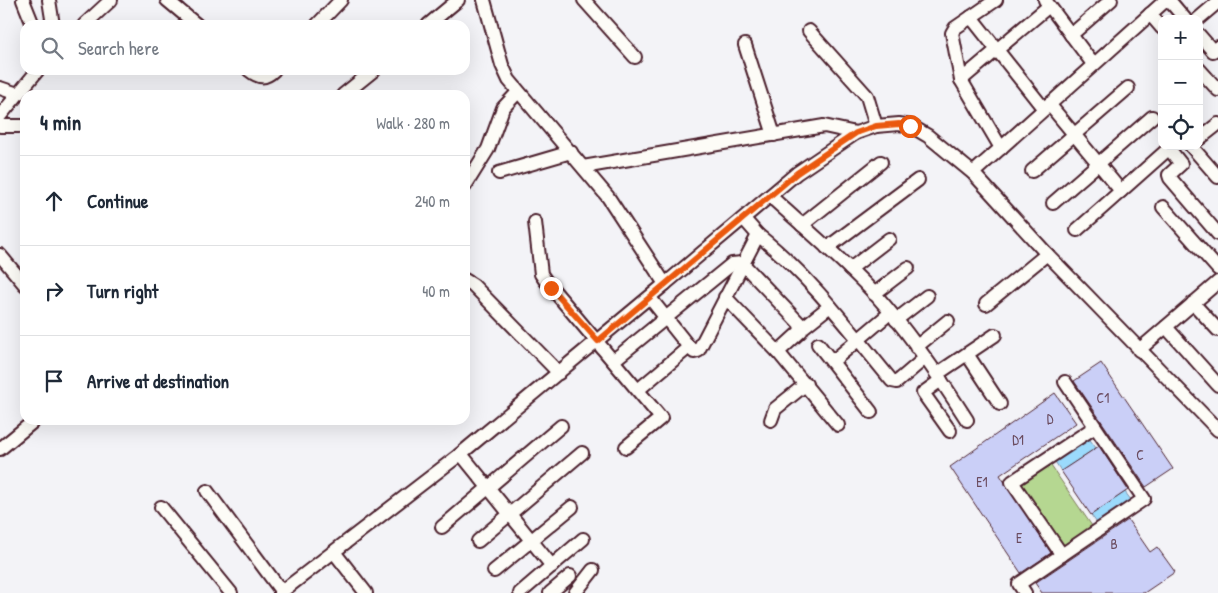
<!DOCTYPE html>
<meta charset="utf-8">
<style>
body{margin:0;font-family:"Patrick Hand",sans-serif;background:#f2f2f3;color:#1f2937}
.controls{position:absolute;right:15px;top:15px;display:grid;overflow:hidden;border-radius:10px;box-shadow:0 5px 20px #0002}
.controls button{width:45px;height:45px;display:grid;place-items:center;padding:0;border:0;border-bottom:1px solid #e0e1e3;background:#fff;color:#1f2937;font:25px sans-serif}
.stop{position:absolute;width:15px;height:15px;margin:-11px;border:4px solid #ea580c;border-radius:50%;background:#fff}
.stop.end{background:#ea580c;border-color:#fff;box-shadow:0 1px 5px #0008}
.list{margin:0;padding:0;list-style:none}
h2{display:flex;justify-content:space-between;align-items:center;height:65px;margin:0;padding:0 20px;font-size:21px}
h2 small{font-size:16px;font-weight:400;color:#747a83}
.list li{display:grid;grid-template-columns:32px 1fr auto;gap:15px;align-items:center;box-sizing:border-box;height:90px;padding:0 20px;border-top:1px solid #e0e1e3}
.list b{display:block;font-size:19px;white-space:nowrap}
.list em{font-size:16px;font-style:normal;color:#747a83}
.icon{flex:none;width:28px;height:28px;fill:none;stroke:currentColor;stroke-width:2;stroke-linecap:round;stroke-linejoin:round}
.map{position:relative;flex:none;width:1218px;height:593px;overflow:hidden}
.search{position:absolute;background:#fff;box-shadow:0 5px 20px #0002;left:20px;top:20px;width:450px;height:55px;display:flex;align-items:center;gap:12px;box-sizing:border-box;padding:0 18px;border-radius:15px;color:#747a83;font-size:19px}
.panel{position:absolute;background:#fff;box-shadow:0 5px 20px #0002;left:20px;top:90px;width:450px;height:335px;border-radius:15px}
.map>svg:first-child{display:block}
.green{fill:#b5d791;stroke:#807b5e}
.water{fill:#9bdafc;stroke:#7b8fa8}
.building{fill:#cacff7;stroke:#4a1f2b}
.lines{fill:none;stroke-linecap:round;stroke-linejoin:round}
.minor-casing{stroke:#4a1f2b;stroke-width:16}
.minor{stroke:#fdfcf7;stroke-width:12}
.route{stroke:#ea580c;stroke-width:6}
.labels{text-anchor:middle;stroke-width:4;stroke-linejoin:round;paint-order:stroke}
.number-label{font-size:14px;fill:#6a4b5e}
</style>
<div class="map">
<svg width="1218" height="593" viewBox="0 0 1218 593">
<rect width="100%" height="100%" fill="#f3f3f7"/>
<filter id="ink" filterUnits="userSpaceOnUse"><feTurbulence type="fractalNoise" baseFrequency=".02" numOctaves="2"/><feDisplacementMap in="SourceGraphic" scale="10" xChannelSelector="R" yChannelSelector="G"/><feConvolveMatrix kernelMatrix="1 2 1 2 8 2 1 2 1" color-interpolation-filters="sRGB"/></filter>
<g filter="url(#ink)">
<path class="green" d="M1049 463 1092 526 1062 547 1019 484Z"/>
<g class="water">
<path d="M1088 437 1096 448 1061 471 1054 460Z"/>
<path d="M1125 492 1131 500 1097 523 1091 515Z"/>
</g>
<g class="building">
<path d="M1101 363 1173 469 1146 487 1074 381Z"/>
<path d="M1055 393 1076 423 1000 475 1051 553 1021 573 950 467Z"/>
<path d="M1099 446 1128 490 1091 515 1061 471Z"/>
<path d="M1128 520 1150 552 1157 547 1175 572 1144 593H1042L1035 583Z"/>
</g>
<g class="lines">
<defs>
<g id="minor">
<path d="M23 0 33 25"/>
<path d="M49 0 53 25"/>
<path d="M167 0 197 25"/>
<path d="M584 0 635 57"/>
<path d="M996 0 955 28 952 33 961 80 1001 148"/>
<path d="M1045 0 1093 64"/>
<path d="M1169 0 1185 19"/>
<path d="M1150 14 1162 28"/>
<path d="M971 17 1044 109"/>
<path d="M1198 19 1218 2"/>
<path d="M84 25 111 0"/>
<path d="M317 25 341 0"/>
<path d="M428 25 458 0"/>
<path d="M809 31 867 96 876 126"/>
<path d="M1071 35 1111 0"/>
<path d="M1199 35 1213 51 1218 47"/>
<path d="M745 45 774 135"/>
<path d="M1199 69 1218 90"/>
<path d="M249 70C259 78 265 79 274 70"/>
<path d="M961 80 1049 6"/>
<path d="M0 88 18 94"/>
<path d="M343 95 374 70"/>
<path d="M1049 104 1121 191 1077 230"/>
<path d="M0 116 38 70"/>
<path d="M0 126H25"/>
<path d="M1199 139 1218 124"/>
<path d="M1191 146 1218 177"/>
<path d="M583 167 824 126 856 133"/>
<path d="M1032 171 1128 88"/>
<path d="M499 173 571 152"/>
<path d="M973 173 1166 0"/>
<path d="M465 186 488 149 503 108 518 92"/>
<path d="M1121 191 1166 151 1170 150 1181 164 1169 175 1170 178 1218 234"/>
<path d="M770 196C805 228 841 258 874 293 909 332 939 376 967 420"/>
<path d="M1053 203 1152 117"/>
<path d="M1163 207 1218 269"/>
<path d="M535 222 541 274 545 280 661 418 626 447"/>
<path d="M802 225 881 162"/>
<path d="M758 235C810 276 850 330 892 381L897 382 925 358"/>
<path d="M827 248 918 180"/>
<path d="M0 255 25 285"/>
<path d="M850 269 889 239"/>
<path d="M465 280 473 285 559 373"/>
<path d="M665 284 797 173 856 133 876 126 899 124 911 126 928 136 973 173 1047 254 1218 430"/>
<path d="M874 294 908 268"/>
<path d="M725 297 778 352 838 425"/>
<path d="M650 298 689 347 694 352 698 351 758 235 744 219"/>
<path d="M1193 303 1218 330"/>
<path d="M986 304 1047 254"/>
<path d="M896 320 927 296"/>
<path d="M1166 327 1218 385"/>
<path d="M801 329 830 306"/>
<path d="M818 344 871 412"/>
<path d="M916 347 948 321"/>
<path d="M1139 350 1218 282"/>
<path d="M967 354 1000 404"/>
<path d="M614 360 732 264 742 263 800 324 801 331 778 352"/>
<path d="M833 361 890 313"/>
<path d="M937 374 995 335"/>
<path d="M941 380 923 393 950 431"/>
<path d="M638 390 689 347"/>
<path d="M771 420 775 409 806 384"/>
<path d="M0 449 35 420"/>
<path d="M461 454 552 566"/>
<path d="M207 491 282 592"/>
<path d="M161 507 231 593"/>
<path d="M442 527 561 426"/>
<path d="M478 541 582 453"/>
<path d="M334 552 366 593"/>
<path d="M1062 555 1012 482 1095 427"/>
<path d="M494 571 572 507"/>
<path d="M280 593 458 456 665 284 608 197 509 80 502 65 484 0"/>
<path d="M520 593 583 539"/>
<path d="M550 593 570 576"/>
<path d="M575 593 593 570"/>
<path d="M1025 593 1019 584 1144 499 1065 382"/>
</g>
</defs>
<use href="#minor" class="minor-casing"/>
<use href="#minor" class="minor"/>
</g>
</g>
<g class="lines" filter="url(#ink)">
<path class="route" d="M551 288 598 341 797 173 856 133 876 126 899 124 910 126"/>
</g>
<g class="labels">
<g class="number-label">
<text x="1103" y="403">C1</text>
<text x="1050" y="424">D</text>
<text x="1018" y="445">D1</text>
<text x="1140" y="460">C</text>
<text x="982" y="487">E1</text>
<text x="1019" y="543">E</text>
<text x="1114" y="549">B</text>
</g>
</g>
</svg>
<div class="controls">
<button>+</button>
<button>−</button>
<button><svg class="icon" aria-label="locate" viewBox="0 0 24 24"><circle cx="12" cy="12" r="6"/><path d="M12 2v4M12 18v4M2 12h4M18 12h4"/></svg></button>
</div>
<div class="stop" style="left:910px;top:126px"></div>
<div class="stop end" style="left:551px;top:288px"></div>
<div class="search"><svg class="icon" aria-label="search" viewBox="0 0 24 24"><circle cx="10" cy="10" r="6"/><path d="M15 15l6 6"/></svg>Search here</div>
<section class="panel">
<h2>4 min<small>Walk · 280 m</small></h2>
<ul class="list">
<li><svg class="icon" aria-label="ahead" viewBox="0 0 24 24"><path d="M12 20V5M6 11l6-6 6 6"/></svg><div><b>Continue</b></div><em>240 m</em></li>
<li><svg class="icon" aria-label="right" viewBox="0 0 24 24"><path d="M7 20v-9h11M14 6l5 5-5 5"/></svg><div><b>Turn right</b></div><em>40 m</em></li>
<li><svg class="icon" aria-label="arrive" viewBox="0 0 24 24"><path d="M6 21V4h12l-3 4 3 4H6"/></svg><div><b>Arrive at destination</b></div></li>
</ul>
</section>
</div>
